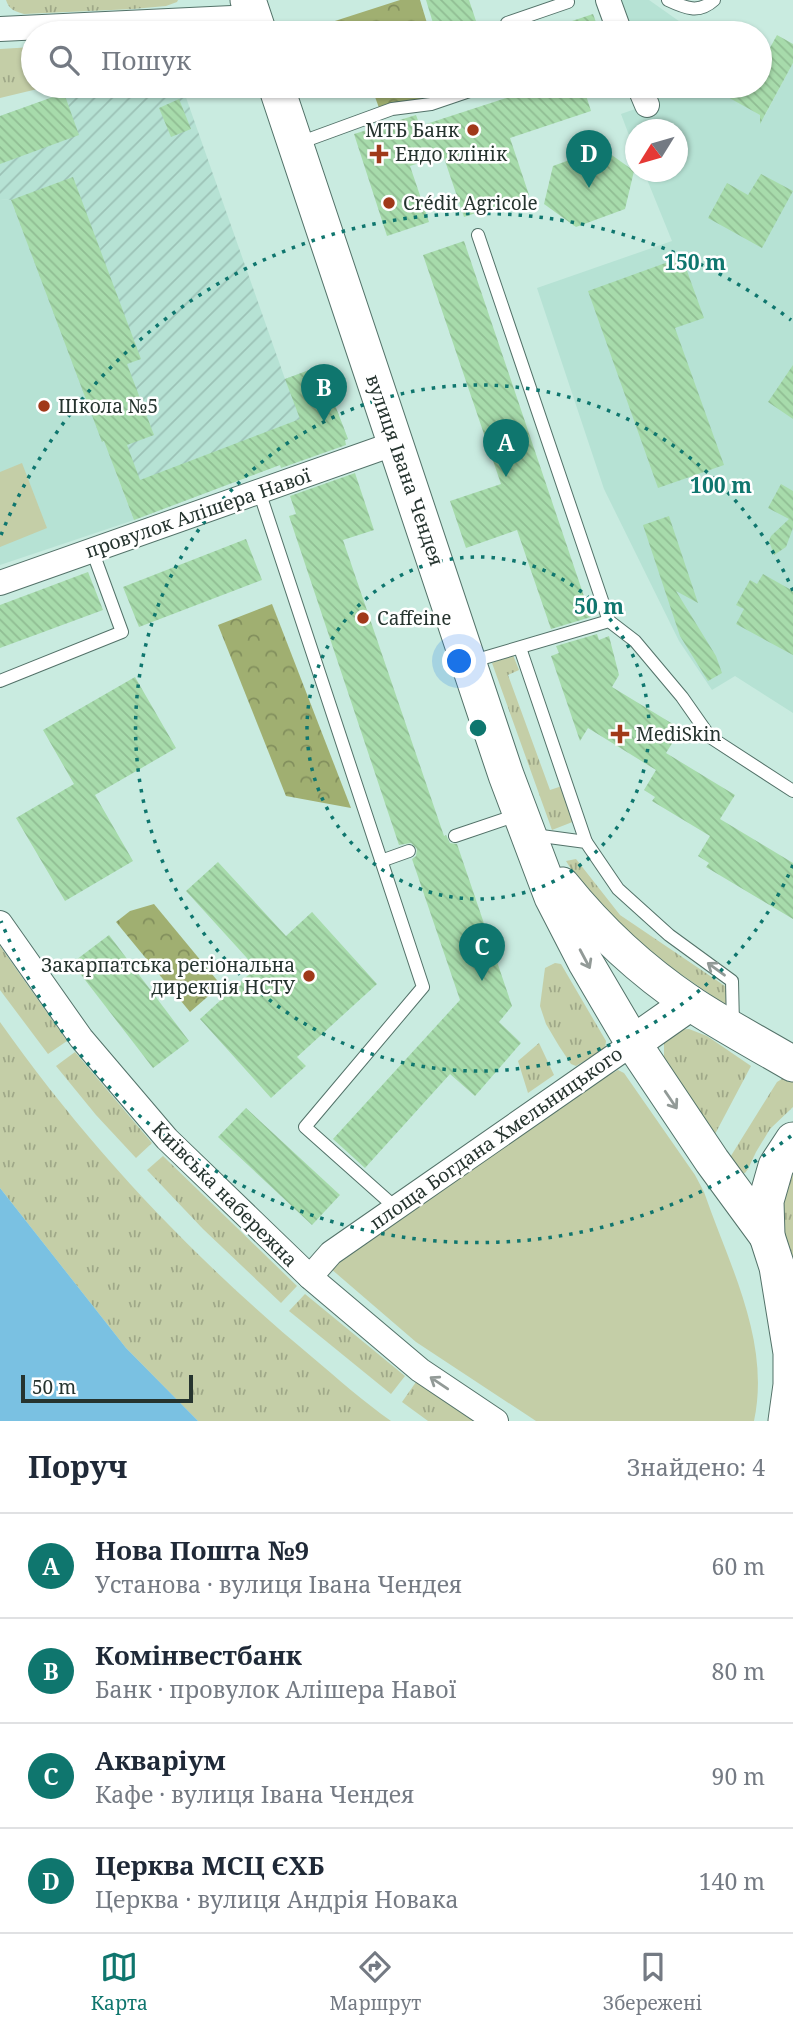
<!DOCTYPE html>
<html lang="uk">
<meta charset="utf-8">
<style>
body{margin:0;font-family:"Noto Serif",serif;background:#f2f2f3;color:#1f2937}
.compass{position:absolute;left:625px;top:119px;width:63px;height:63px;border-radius:50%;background:#fff;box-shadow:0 2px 5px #0004;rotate:233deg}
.scale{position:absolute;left:21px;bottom:18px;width:172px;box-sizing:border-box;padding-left:7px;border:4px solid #26342f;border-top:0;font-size:19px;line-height:24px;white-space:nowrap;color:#26342f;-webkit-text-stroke:5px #fff;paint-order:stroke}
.you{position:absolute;left:460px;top:662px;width:24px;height:24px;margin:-18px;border:5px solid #fff;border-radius:50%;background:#1a73e8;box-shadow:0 0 0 10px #1a73e833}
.badge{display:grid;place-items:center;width:46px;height:46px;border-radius:50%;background:#0f766e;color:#fff;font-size:23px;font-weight:700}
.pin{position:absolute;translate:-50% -58px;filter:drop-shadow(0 2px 4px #0008)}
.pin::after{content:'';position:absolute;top:37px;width:24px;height:21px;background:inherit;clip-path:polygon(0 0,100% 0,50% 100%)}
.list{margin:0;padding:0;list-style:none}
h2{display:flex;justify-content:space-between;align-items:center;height:91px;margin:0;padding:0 28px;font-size:30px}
h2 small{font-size:23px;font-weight:400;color:#747a83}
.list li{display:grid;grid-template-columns:46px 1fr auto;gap:21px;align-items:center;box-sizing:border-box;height:105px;padding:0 28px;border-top:2px solid #e0e1e3}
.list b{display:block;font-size:26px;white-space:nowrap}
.list p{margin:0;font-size:23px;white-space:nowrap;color:#747a83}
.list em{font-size:23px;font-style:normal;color:#747a83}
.icon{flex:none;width:38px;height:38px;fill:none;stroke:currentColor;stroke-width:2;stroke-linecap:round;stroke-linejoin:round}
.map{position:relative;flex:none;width:793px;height:1421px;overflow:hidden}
.search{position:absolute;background:#fff;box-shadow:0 2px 5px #0004;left:21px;right:21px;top:21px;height:77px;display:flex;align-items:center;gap:18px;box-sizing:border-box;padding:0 24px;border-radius:38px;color:#747a83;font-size:26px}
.sheet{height:511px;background:#fff}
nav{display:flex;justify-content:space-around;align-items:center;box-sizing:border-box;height:98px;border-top:2px solid #e0e1e3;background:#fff;font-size:19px;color:#747a83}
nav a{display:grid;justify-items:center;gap:4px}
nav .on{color:#0f766e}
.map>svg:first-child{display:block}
.built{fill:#b6e2d4}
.industrial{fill:url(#industrial-furrows)}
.grass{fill:url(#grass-tufts)}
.forest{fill:url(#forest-crowns)}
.green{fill:#c4cea7}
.water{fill:#7ac1e2}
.building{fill:url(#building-back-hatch)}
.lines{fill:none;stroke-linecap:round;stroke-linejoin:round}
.lane-casing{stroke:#537269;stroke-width:14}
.street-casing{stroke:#537269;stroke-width:26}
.secondary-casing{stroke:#537269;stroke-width:37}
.lane{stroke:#fff;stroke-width:12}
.street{stroke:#fff;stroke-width:24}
.secondary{stroke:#fff;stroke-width:35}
.oneway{stroke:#929a97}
.ring{fill:none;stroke:#0f766e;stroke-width:3.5;stroke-dasharray:3.5 7}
.poi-dot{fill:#a03919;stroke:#fff;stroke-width:2.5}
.labels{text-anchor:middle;stroke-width:5;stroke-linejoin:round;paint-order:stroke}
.poi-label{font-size:19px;fill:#26342f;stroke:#fff;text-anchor:start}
.street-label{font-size:19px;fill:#26342f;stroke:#fff}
.centre{fill:#0f766e;stroke:#fff;stroke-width:3.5}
.ring-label{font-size:21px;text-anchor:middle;font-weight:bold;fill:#0f766e;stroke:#fff;stroke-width:5;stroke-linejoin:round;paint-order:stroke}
</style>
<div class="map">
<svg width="793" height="1421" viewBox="0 0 793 1421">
<defs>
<pattern id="industrial-furrows" width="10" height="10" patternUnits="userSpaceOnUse" patternTransform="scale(1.75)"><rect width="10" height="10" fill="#b6e2d4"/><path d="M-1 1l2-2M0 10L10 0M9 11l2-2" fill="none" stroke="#9cc2b6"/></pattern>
<pattern id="grass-tufts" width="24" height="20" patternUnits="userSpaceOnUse" patternTransform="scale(1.75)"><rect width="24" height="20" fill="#c4cea7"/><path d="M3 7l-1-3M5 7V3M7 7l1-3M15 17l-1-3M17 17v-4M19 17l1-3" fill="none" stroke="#9fa888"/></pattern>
<pattern id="forest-crowns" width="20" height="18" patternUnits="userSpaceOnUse" patternTransform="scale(1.75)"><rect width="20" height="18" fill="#a0af71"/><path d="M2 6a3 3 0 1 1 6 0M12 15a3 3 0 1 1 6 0" fill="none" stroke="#828f5d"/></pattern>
<pattern id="building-back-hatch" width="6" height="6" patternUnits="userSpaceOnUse" patternTransform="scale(1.75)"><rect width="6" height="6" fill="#a7dbab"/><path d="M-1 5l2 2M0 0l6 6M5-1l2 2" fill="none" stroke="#90bd93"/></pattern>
</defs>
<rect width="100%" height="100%" fill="#c9ebe0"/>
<g class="built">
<path d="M620 0H649L683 24 690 33H633Z"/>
<path d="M793 63V713L735 676 712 690 679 641 604 489 537 288 672 241 644 172H678V130H636L635 151 621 114 658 101 652 86H729L724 94 764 117Z"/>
<path d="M0 199 11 200 103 442 107 440 116 473 134 520 0 565Z"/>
</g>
<path class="industrial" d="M86 86H182L285 379 320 366 348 439 134 520 106 440 102 442 11 200 0 199V116Z"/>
<g class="grass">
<path d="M6 0H178L177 2 166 6 133 9 24 14C15 11 9 10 6 0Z"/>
<path d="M33 47V86H50L0 98V49Z"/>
<path d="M513 655 519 670 508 675 550 790 562 786 575 821 552 830 492 663Z"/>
<path d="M576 859 620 915 728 988 727 1006 621 933 587 895 566 861Z"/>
<path d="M0 946 67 1041 48 1054 0 990Z"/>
<path d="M555 963 561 964 606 1041 605 1049 576 1066 571 1064 559 1046 546 1024 540 1006 545 968Z"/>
<path d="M0 1022C88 1147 194 1259 312 1357 338 1379 364 1402 391 1421H198L126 1348 0 1188Z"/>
<path d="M689 1029 707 1036 751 1066 714 1136 664 1059V1043L674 1030Z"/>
<path d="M539 1043 554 1075 528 1093 518 1061Z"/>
<path d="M75 1052 152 1143 136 1158 96 1115 56 1066Z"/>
<path d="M785 1077 793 1081V1107L770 1129 756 1152 748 1169 745 1173 740 1174 729 1159 777 1082Z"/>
<path d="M163 1156 297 1286 281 1303 203 1229 147 1170Z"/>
<path d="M793 1167V1264L780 1219 784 1187Z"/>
<path d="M305 1294 405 1376 391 1394 289 1311Z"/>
<path d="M416 1382 475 1421H428L402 1402Z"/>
</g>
<g class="forest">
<path d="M400 0H420L430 33H312L310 29Z"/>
<path d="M371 86H446L448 95 382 116Z"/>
<path d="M272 604 351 808 286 796 218 625Z"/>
<path d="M154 904 221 985 190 1012 116 922 130 911Z"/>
</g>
<g class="green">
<path d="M22 463 47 528 0 547V472Z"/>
<path d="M618 1070 624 1073 695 1175 704 1192C729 1265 771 1341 754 1421H536L416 1342 330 1268 452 1180 580 1095 582 1090Z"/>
</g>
<path class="water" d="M0 1188 126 1348 198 1421H0Z"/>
<g class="building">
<path d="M426 0H469L480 33H436Z"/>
<path d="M593 14 600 33H546L545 30Z"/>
<path d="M777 35 793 44V63L760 124V115L708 86H760V66Z"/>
<path d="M554 86H583L591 111 510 138 529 195 464 217 443 155 410 166 429 222 387 236 354 134 416 115 420 126 534 89 535 92Z"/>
<path d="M64 93 79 135 0 164V116Z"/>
<path d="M179 99 191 129 171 137 159 108Z"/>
<path d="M602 148 634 171 625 209 576 227 544 204 553 166Z"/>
<path d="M761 174 793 191 762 248 708 218 727 183 748 195Z"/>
<path d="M73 177 141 359 127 364 154 435 127 445 140 480 300 419 285 379 320 366 348 439 345 440 346 445 281 468 280 465 134 520 104 441 102 442 11 200Z"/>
<path d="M464 241 591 617 551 629 517 530 466 548 450 501 501 484 423 255Z"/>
<path d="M682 257 704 318 675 328 724 465 658 488 588 291Z"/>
<path d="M793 365V419L768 402Z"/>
<path d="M355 473 374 530 343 540 444 836 446 835 450 843 457 844 512 1006 499 1022 521 1043 475 1096 450 1074 365 1168 333 1139 460 1000 412 859 416 856 417 849 411 843 399 845 289 516 296 514 290 496Z"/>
<path d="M781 484 793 491V528L786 547 774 555 769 541 771 536 789 519 768 508Z"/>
<path d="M669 516 698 603 676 591 716 656 722 673 708 681 680 636 643 525Z"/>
<path d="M246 539 262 580 139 627 123 587Z"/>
<path d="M88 572 103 610 0 648V605Z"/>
<path d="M763 574 793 591V655L736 624 744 609 736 605 750 580 757 584Z"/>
<path d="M597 634 599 640 609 636 619 675 612 687 681 729 666 753 735 795 720 819 793 863V919L706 867 709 863 698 856 710 836 652 801 655 797 644 790 656 770 588 728 580 741 551 656 559 653 556 646Z"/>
<path d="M135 677 176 748 95 795 133 861 65 901 16 818 74 784 43 730Z"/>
<path d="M218 862 286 936 312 912 377 984 297 1057 306 1066 271 1098 200 1019 256 968 186 891Z"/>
<path d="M109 935 189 1041 153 1068 72 963Z"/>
<path d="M246 1108 340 1195 312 1225 218 1137Z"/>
</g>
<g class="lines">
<defs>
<g id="lane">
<path d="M668 0C685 8 699 14 714 0"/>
<path d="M511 33 507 23 568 2"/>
<path d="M599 86H600"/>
<path d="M299 143 392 109 431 104 484 86"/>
<path d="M478 235 609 621"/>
<path d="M259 491 423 987 305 1127 396 1208"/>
<path d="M520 648 586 842"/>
<path d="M470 662 609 621 635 641 682 697 710 737 793 791"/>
<path d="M0 681 122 632 92 550"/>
<path d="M534 835 586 842 618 889 669 935 732 981 733 1025"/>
<path d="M455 836 517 815"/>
<path d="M381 861 409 851"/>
</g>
<g id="street">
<path d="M608 0 620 33"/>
<path d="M0 29 253 17"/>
<path d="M639 86 647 105"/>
<path d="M0 583 396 443"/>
<path d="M0 923 81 1038 167 1139 310 1277 420 1370 496 1421"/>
<path d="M310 1277 331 1253 633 1043"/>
</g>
<g id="secondary">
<path d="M248 0 259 33"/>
<path d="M276 86 506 775 552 897 586 963 633 1043 712 1161 767 1236"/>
<path d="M562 885C599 931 641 970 690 1003 723 1025 759 1044 793 1064"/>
<path d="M633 1043 690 1003"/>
<path d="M786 1421 791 1385V1353L777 1267 767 1236 766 1201 776 1166 793 1140"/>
</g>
</defs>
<use href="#lane" class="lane-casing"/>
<use href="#street" class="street-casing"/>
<use href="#secondary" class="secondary-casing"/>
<use href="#lane" class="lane"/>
<use href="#street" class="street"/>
<use href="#secondary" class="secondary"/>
</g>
<defs><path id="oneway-shaft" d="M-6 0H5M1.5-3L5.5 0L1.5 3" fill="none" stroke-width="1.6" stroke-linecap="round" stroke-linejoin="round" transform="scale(1.75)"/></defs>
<g class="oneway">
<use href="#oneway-shaft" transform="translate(585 959) rotate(62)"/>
<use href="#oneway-shaft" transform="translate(716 969) rotate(-144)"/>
<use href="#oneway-shaft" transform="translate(671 1100) rotate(56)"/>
<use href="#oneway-shaft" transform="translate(439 1383) rotate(-146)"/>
</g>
<g class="ring">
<circle cx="478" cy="728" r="171"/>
<path d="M793 865A343 343 0 1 1 793 591"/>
<path d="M791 1136A514 514 0 0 1 1 921M1 535A514 514 0 0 1 791 320"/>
</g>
<g class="poi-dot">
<circle cx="473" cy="130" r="7"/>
<path d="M375.5 143.5h7v7h7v7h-7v7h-7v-7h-7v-7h7z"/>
<circle cx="389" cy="203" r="7"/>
<circle cx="44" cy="406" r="7"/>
<circle cx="363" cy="618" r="7"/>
<path d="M616.5 723.5h7v7h7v7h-7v7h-7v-7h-7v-7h7z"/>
<circle cx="309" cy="976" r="7"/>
</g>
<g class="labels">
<g class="poi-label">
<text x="459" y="137" text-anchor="end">МТБ Банк</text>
<text x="395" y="161">Ендо клінік</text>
<text x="403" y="210">Crédit Agricole</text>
<text x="58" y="413">Школа №5</text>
<text x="377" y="625">Caffeine</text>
<text x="636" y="741">MediSkin</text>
<text x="295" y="972" text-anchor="end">Закарпатська регіональна<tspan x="295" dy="22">дирекція НСТУ</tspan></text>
</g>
<g class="street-label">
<text transform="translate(405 470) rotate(71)" y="7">вулиця Івана Чендея</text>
<text transform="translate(198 513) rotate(-19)" y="7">провулок Алішера Навої</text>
<text transform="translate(496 1138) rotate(-35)" y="7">площа Богдана Хмельницького</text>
<text transform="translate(225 1194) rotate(45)" y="7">Київська набережна</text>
</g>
</g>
<circle cx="478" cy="728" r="10" class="centre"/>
<g class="ring-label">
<text x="695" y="270">150 m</text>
<text x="721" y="493">100 m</text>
<text x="599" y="614">50 m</text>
</g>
</svg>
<svg class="compass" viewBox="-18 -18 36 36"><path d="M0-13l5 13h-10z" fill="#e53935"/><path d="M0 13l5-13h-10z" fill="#747a83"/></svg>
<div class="scale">50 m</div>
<div class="you"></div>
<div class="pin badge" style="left:506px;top:477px">A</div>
<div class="pin badge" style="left:324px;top:422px">B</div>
<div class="pin badge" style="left:482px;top:981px">C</div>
<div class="pin badge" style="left:589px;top:188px">D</div>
<div class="search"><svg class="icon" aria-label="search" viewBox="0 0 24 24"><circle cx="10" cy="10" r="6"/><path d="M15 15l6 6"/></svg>Пошук</div>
</div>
<section class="sheet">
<h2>Поруч<small>Знайдено: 4</small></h2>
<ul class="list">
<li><span class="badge">A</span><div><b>Нова Пошта №9</b><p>Установа · вулиця Івана Чендея</p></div><em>60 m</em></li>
<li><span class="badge">B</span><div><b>Комінвестбанк</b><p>Банк · провулок Алішера Навої</p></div><em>80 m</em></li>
<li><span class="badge">C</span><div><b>Акваріум</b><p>Кафе · вулиця Івана Чендея</p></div><em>90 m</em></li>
<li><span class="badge">D</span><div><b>Церква МСЦ ЄХБ</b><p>Церква · вулиця Андрія Новака</p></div><em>140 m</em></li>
</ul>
</section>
<nav>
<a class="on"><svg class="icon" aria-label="map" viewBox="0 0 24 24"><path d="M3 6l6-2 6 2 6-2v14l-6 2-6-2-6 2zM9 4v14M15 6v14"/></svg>Карта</a>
<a><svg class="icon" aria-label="directions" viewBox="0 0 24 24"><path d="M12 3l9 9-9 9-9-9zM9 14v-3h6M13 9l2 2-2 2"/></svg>Маршрут</a>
<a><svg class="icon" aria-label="saved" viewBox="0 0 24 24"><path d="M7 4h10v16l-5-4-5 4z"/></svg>Збережені</a>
</nav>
